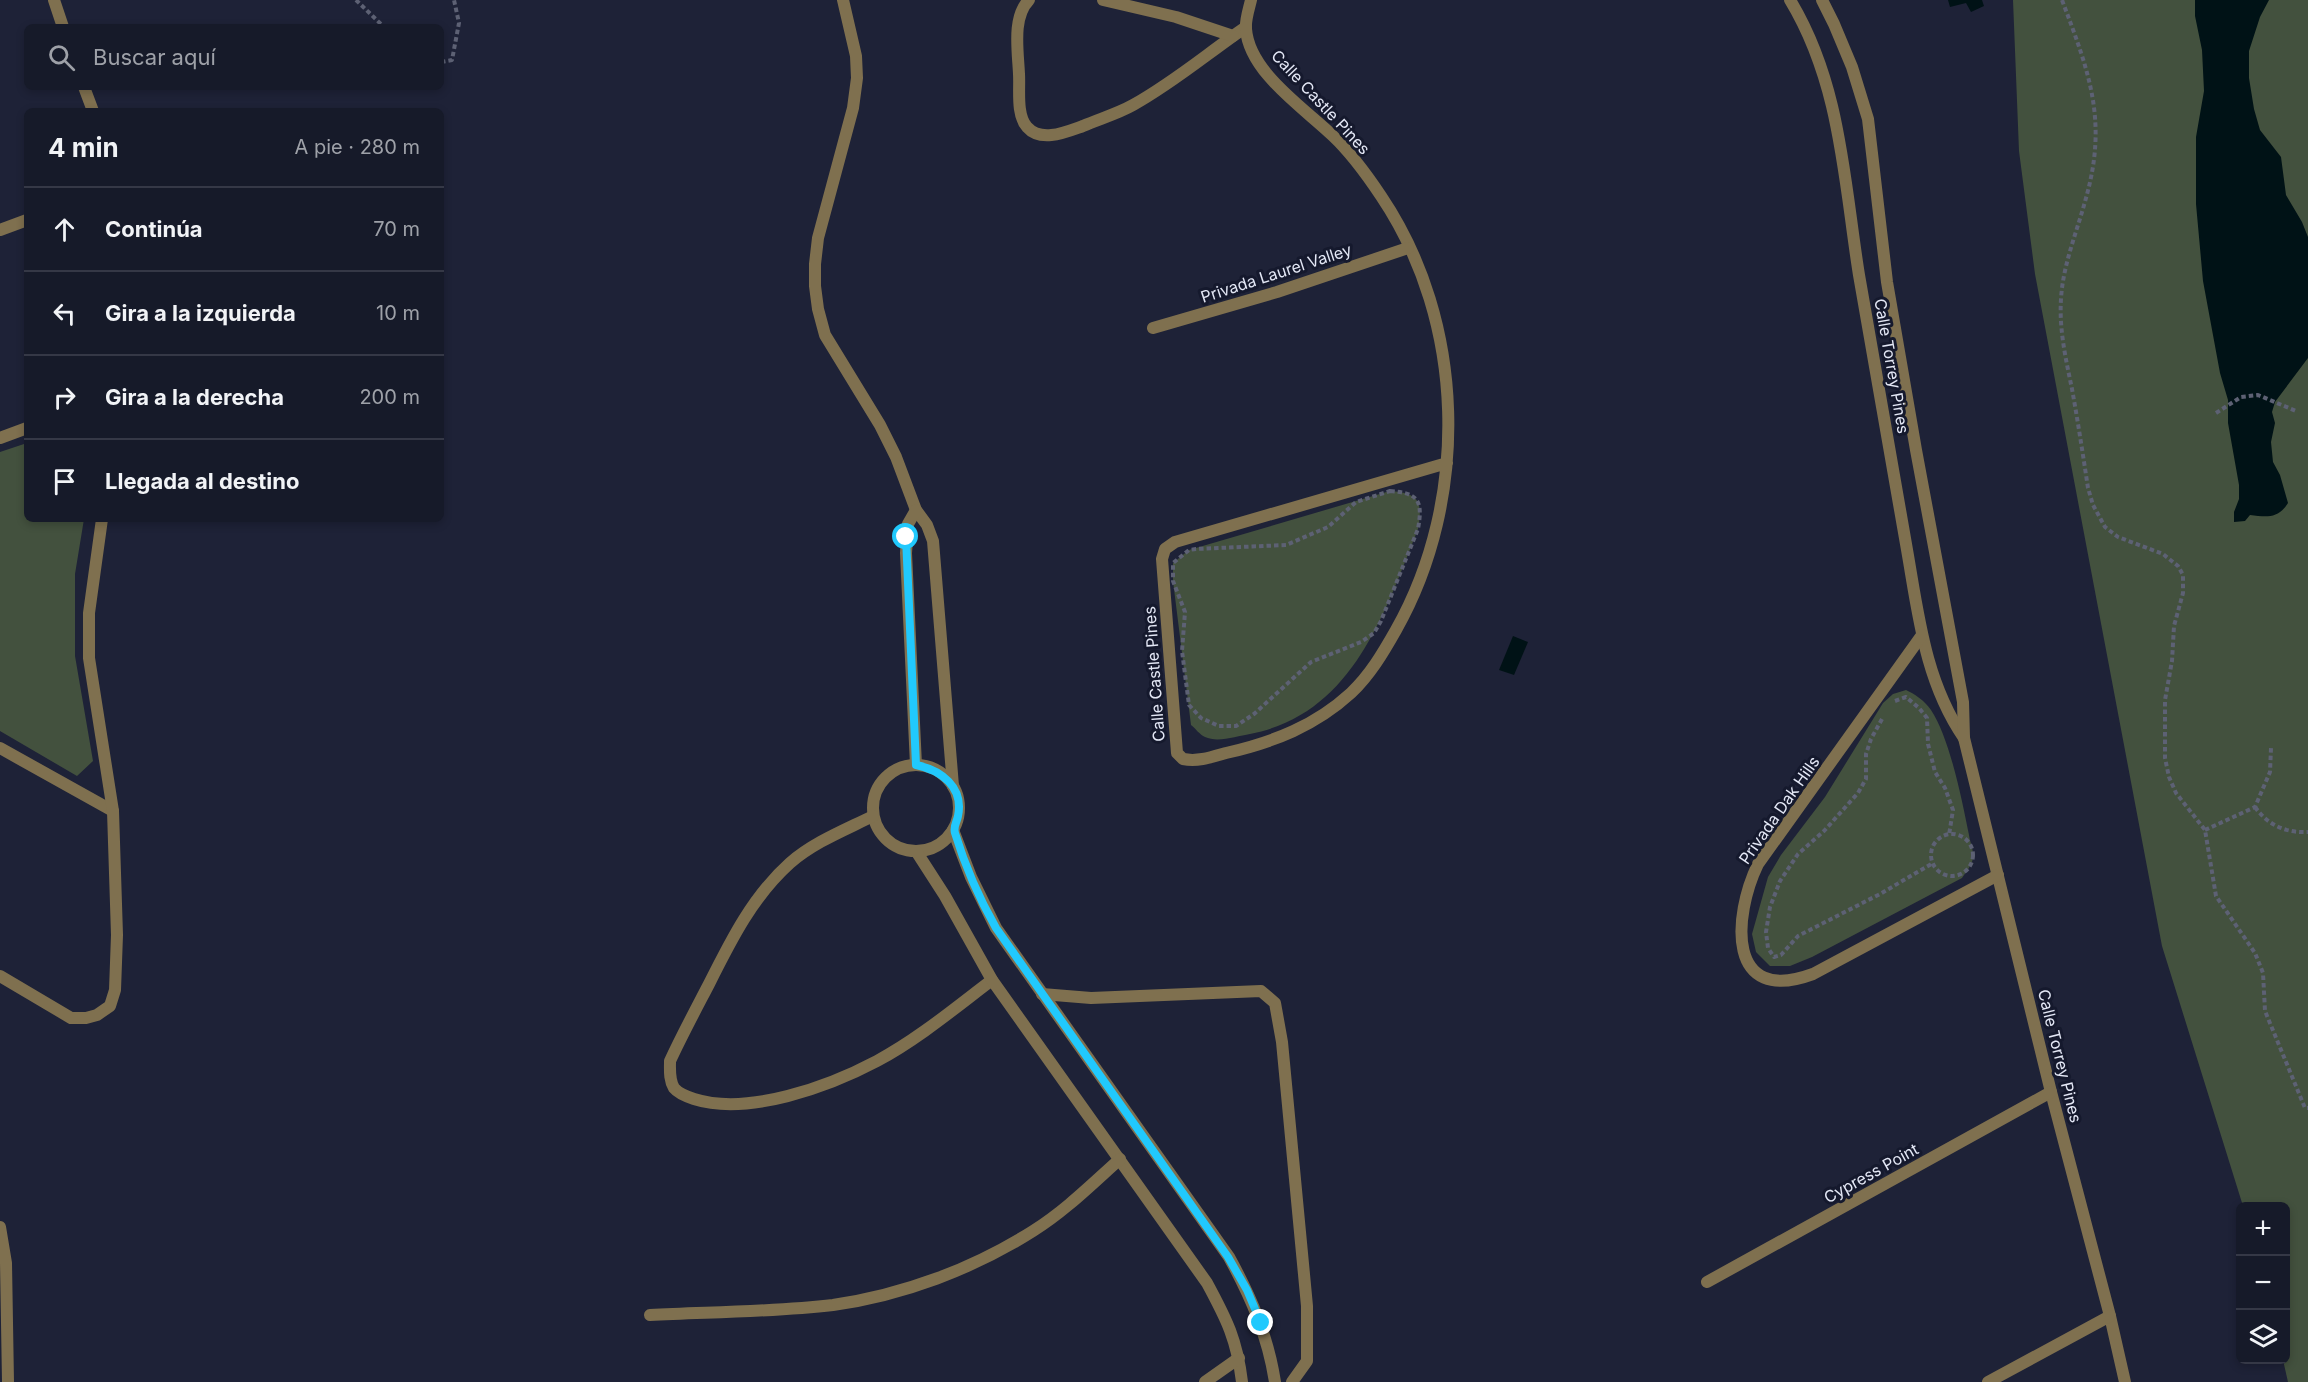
<!DOCTYPE html>
<html lang="es">
<meta charset="utf-8">
<style>
body{margin:0;font-family:Inter,sans-serif;background:#232735;color:#f1f3f6}
.controls{position:absolute;right:18px;bottom:18px;display:grid;overflow:hidden;border-radius:9px;box-shadow:0 3px 9px #0003}
.controls button{width:54px;height:54px;display:grid;place-items:center;padding:0;border:0;border-bottom:2px solid #353846;background:#161a29;color:#f1f3f6;font:30px sans-serif}
.stop{position:absolute;width:18px;height:18px;margin:-14px;border:4px solid #21c9fd;border-radius:50%;background:#fff}
.stop.end{background:#21c9fd;border-color:#fff;box-shadow:0 2px 6px #0008}
.list{margin:0;padding:0;list-style:none}
h2{display:flex;justify-content:space-between;align-items:center;height:78px;margin:0;padding:0 24px;font-size:26px}
h2 small{font-size:20px;font-weight:400;color:#9ea1a8}
.list li{display:grid;grid-template-columns:39px 1fr auto;gap:18px;align-items:center;box-sizing:border-box;height:84px;padding:0 24px;border-top:2px solid #353846}
.list b{display:block;font-size:22px;white-space:nowrap}
.list em{font-size:20px;font-style:normal;color:#9ea1a8}
.icon{flex:none;width:33px;height:33px;fill:none;stroke:currentColor;stroke-width:2;stroke-linecap:round;stroke-linejoin:round}
.map{position:relative;flex:none;width:2308px;height:1382px;overflow:hidden}
.search{position:absolute;background:#161a29;box-shadow:0 3px 9px #0003;left:24px;top:24px;width:420px;height:66px;display:flex;align-items:center;gap:15px;box-sizing:border-box;padding:0 21px;border-radius:9px;color:#9ea1a8;font-size:22px}
.panel{position:absolute;background:#161a29;box-shadow:0 3px 9px #0003;left:24px;top:108px;width:420px;height:414px;border-radius:9px}
.map>svg:first-child{display:block}
.green{fill:#43513e}
.water{fill:#001216}
.lines{fill:none;stroke-linecap:round;stroke-linejoin:round}
.path{stroke:#5d6174;stroke-width:4;stroke-dasharray:4.5 3;stroke-linecap:butt}
.minor{stroke:#7f704f;stroke-width:12}
.route{stroke:#21c9fd;stroke-width:8}
.labels{text-anchor:middle;stroke-width:6;stroke-linejoin:round;paint-order:stroke}
.street-label{font-size:16px;fill:#e4e8f6;stroke:#15192d}
</style>
<div class="map">
<svg width="2308" height="1382" viewBox="0 0 2308 1382">
<rect width="100%" height="100%" fill="#1e2237"/>
<g class="green">
<path d="M2013 0H2308V1382H2288L2283 1360H2286V1206H2243L2162 946 2035 274 2019 151Z"/>
<path d="M27 443V519H84L75 574V656L93 761 77 776 0 731V452Z"/>
<path d="M1390 491C1419 493 1423 501 1418 529 1384 614 1353 714 1250 734 1237 736 1218 743 1205 737 1200 735 1195 728 1191 725L1173 581V563L1189 550Z"/>
<path d="M1906 690C1915 694 1925 701 1931 710 1950 739 1962 800 1969 835 1970 842 1974 851 1973 858 1972 865 1966 872 1962 878L1812 957 1790 966H1770L1756 952 1752 934 1768 877 1781 855 1825 797 1883 703 1893 694Z"/>
</g>
<g class="water">
<path d="M1948 0H1982L1984 6 1971 12 1966 3 1950 7Z"/>
<path d="M2195 0H2269L2260 17 2249 51V78L2254 109 2260 130 2281 157 2286 195 2302 222 2308 237V358L2275 402 2272 412 2275 423 2271 442 2273 462 2280 475 2288 503C2278 519 2267 517 2250 515L2245 521 2234 522V512L2239 499V485L2228 423V400L2220 373 2203 281 2196 204V137L2204 91 2202 50 2195 16Z"/>
<path d="M1513 636 1528 642 1514 675 1499 670Z"/>
</g>
<g class="lines">
<g class="path">
<path d="M356 0 384 27"/>
<path d="M2062 0C2089 72 2108 120 2086 198 2077 232 2063 264 2061 299 2059 330 2066 360 2072 389 2078 422 2083 455 2088 488L2093 505 2105 527 2118 537 2163 554 2178 566 2183 575V593L2174 626 2172 661 2165 700V758L2169 777 2176 793 2205 830 2216 896 2255 953 2263 973 2265 1011 2305 1108H2308"/>
<path d="M441 62 452 60 459 23 454 0"/>
<path d="M2216 413 2241 397 2258 395 2296 411"/>
<path d="M1390 491C1419 493 1423 501 1418 529L1381 621 1374 633 1361 642 1311 662 1254 714 1236 726H1219L1201 718 1189 705 1182 651 1185 612 1173 581V563L1189 550 1196 549 1286 545 1328 527 1356 502Z"/>
<path d="M1895 701 1906 697 1919 708 1927 718 1928 744 1935 772 1945 788 1953 810 1949 835"/>
<path d="M1882 719 1871 739 1866 754V779L1858 793 1824 831 1798 854 1780 881 1770 907 1766 932 1768 948 1774 957 1781 955 1798 936 1880 894 1933 863"/>
<path d="M2255 807C2268 825 2285 833 2308 832"/>
<path d="M2205 830 2255 807 2270 772 2271 748"/>
<circle cx="1952" cy="855" r="21"/>
</g>
<g class="minor">
<path d="M54 0 63 27"/>
<path d="M843 0 856 56 857 78 853 108 818 238 815 264V286L818 309 825 335 880 425 896 457 916 510 927 525 933 541 953 786"/>
<path d="M1029 0C1012 17 1018 51 1019 74 1020 89 1016 115 1027 127 1041 143 1066 132 1083 126 1099 119 1117 114 1133 105 1173 83 1208 53 1246 27"/>
<path d="M1103 0 1176 17 1233 36"/>
<path d="M1251 0C1249 9 1245 20 1246 29 1249 72 1304 108 1333 136 1351 153 1367 175 1381 196 1466 322 1470 499 1396 630 1383 653 1370 675 1351 693 1315 726 1274 742 1226 753 1212 757 1198 762 1183 759L1177 753 1162 559 1165 549 1175 542 1447 463"/>
<path d="M1790 0C1841 84 1844 181 1859 275 1874 365 1891 454 1906 544 1918 611 1924 680 1964 738"/>
<path d="M1822 0 1834 24 1852 67 1868 119 1887 282 1916 450 1963 702 1964 738 2051 1092 2110 1316 2125 1382"/>
<path d="M84 87 93 111"/>
<path d="M0 230 27 220"/>
<path d="M1153 328 1277 292 1408 248"/>
<path d="M0 438 27 428"/>
<path d="M1922 635 1758 864C1733 916 1726 1006 1813 974L1998 875"/>
<path d="M0 748 113 811"/>
<path d="M916 765 906 553 908 524 916 510"/>
<circle cx="916" cy="808" r="43"/>
<path d="M873 816C845 830 814 842 790 863 753 896 731 940 709 984 696 1009 682 1035 670 1061 670 1070 669 1080 674 1088 678 1093 688 1097 694 1099 748 1116 828 1087 877 1061 918 1039 955 1008 992 980"/>
<path d="M953 830 971 877 996 928 1229 1257C1251 1297 1268 1336 1275 1382"/>
<path d="M916 851 945 896 992 980 1207 1283C1227 1320 1237 1340 1242 1382"/>
<path d="M0 976 71 1018H86L97 1015 110 1006 115 990 117 935 113 811 89 658V613L102 519"/>
<path d="M1042 994 1091 998 1261 991 1275 1003 1282 1042 1307 1306V1361L1292 1382"/>
<path d="M0 1227 6 1263 8 1382"/>
<path d="M1707 1282 2051 1092"/>
<path d="M650 1315C711 1312 773 1312 833 1305 903 1295 973 1269 1033 1231 1065 1211 1092 1184 1120 1159"/>
<path d="M1205 1382 1239 1358"/>
<path d="M1988 1382 2110 1316"/>
</g>
</g>
<g class="lines">
<path class="route" d="M906 537 916 765C941 770 964 787 958 816 957 822 953 826 955 833 965 866 979 898 996 928L1228 1257 1247 1290 1261 1323"/>
</g>
<g class="labels">
<g class="street-label">
<text transform="translate(1321 102) rotate(47)" y="6">Calle Castle Pines</text>
<text transform="translate(1276 273) rotate(-18)" y="6">Privada Laurel Valley</text>
<text transform="translate(1892 366) rotate(80)" y="6">Calle Torrey Pines</text>
<text transform="translate(1154 674) rotate(-94)" y="6">Calle Castle Pines</text>
<text transform="translate(1779 810) rotate(-55)" y="6">Privada Dak Hills</text>
<text transform="translate(2060 1056) rotate(76)" y="6">Calle Torrey Pines</text>
<text transform="translate(1871 1173) rotate(-29)" y="6">Cypress Point</text>
</g>
</g>
</svg>
<div class="controls">
<button>+</button>
<button>−</button>
<button><svg class="icon" aria-label="layers" viewBox="0 0 24 24"><path d="M12 4l9 5-9 5-9-5zM3 14l9 5 9-5"/></svg></button>
</div>
<div class="stop" style="left:906px;top:537px"></div>
<div class="stop end" style="left:1261px;top:1323px"></div>
<div class="search"><svg class="icon" aria-label="search" viewBox="0 0 24 24"><circle cx="10" cy="10" r="6"/><path d="M15 15l6 6"/></svg>Buscar aquí</div>
<section class="panel">
<h2>4 min<small>A pie · 280 m</small></h2>
<ul class="list">
<li><svg class="icon" aria-label="ahead" viewBox="0 0 24 24"><path d="M12 20V5M6 11l6-6 6 6"/></svg><div><b>Continúa</b></div><em>70 m</em></li>
<li><svg class="icon" aria-label="left" viewBox="0 0 24 24"><path d="M17 20v-9H6M10 6l-5 5 5 5"/></svg><div><b>Gira a la izquierda</b></div><em>10 m</em></li>
<li><svg class="icon" aria-label="right" viewBox="0 0 24 24"><path d="M7 20v-9h11M14 6l5 5-5 5"/></svg><div><b>Gira a la derecha</b></div><em>200 m</em></li>
<li><svg class="icon" aria-label="arrive" viewBox="0 0 24 24"><path d="M6 21V4h12l-3 4 3 4H6"/></svg><div><b>Llegada al destino</b></div></li>
</ul>
</section>
</div>
